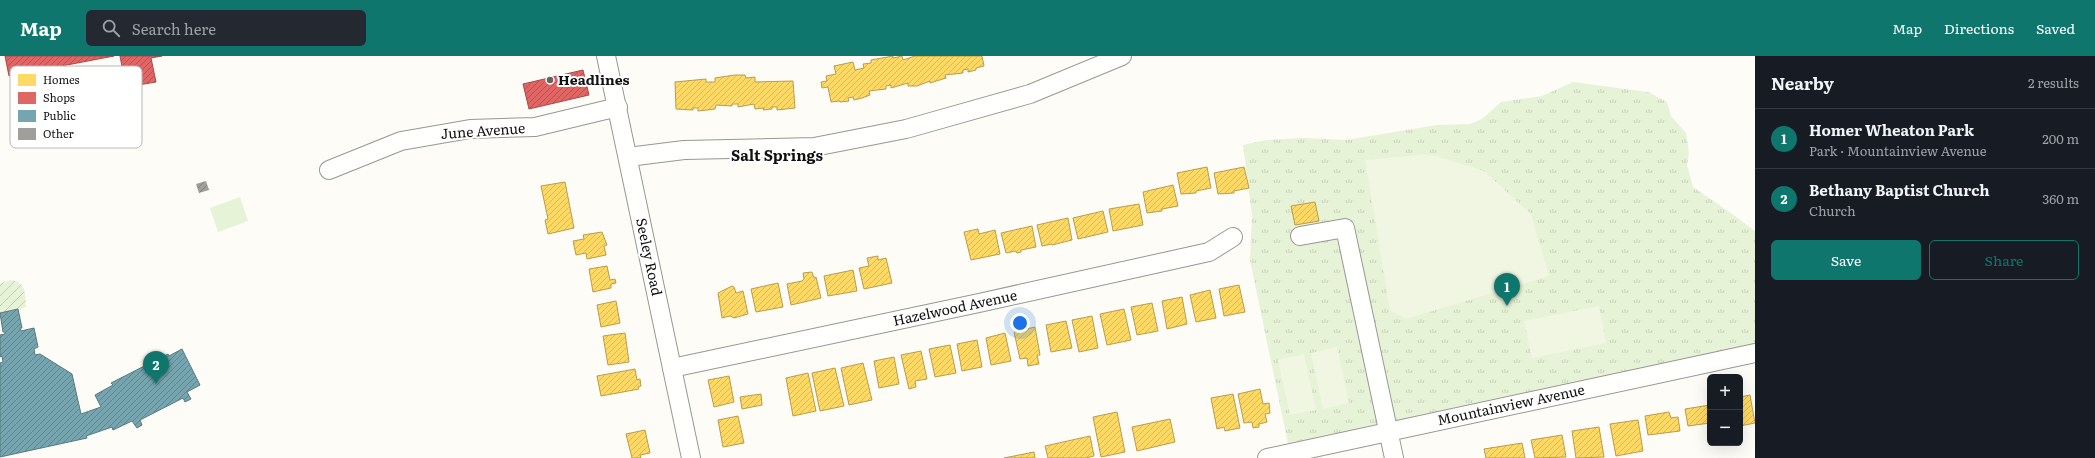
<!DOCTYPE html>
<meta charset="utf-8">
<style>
body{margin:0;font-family:Literata,serif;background:#242831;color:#f1f3f6}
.controls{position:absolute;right:12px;bottom:12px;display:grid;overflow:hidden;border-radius:6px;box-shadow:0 4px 16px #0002}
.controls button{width:36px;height:36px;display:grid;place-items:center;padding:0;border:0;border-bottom:1px solid #363941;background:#171b24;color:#f1f3f6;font:20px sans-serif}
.you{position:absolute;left:1020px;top:267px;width:14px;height:14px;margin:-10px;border:3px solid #fff;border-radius:50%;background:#1a73e8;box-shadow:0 0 0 6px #1a73e833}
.badge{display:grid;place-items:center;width:26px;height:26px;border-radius:50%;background:#0f766e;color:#fff;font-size:13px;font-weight:700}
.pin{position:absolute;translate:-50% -33px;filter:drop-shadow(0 1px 2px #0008)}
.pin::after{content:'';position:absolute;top:21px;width:14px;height:12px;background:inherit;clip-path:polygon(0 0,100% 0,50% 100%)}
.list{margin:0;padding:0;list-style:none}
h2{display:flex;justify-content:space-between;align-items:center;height:52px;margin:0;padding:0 16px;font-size:17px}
h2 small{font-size:13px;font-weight:400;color:#9ea1a6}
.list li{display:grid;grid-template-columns:26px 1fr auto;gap:12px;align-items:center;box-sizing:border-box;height:60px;padding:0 16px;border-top:1px solid #363941}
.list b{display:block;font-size:15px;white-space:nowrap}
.list p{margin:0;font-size:13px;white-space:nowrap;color:#9ea1a6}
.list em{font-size:13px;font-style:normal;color:#9ea1a6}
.actions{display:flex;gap:8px;padding:12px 16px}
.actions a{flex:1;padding:9px 0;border:1px solid #0f766e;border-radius:6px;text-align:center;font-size:14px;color:#0f766e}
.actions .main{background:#0f766e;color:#fff}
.icon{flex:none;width:22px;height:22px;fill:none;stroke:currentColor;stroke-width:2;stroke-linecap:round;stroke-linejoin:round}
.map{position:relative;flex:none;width:1755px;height:402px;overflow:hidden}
header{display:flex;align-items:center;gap:24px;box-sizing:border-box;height:56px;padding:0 20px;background:#0f766e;color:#fff}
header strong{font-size:19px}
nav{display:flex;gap:22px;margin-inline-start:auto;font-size:14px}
.search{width:280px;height:36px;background:#242831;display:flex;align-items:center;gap:10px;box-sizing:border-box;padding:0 14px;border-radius:6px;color:#9ea1a6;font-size:15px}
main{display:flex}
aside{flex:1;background:#171b24}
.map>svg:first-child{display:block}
.grass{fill:#e7f3d7}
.park{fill:url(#park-tufts)}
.garden{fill:url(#garden-furrows)}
.pitch{fill:#f0f6e1}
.homes{fill:url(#homes-hatch);stroke:#b89d4c}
.shops{fill:url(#shops-hatch);stroke:#a24c4c}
.public{fill:url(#public-hatch);stroke:#587980}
.building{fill:url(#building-hatch)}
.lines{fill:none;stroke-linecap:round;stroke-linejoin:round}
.minor-casing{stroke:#979795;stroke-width:20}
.minor{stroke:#fffffe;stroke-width:18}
.poi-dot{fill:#646362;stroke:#fff;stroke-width:1.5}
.labels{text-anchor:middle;stroke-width:4;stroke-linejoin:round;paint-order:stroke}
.poi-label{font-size:14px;font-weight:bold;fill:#111;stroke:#fff;text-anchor:start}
.street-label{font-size:14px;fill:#111;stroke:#fff}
.neighbourhood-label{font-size:15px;font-weight:bold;fill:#111;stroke:#fff}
.key{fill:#fff;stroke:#b8b8b8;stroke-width:1}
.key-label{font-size:11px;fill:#111}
</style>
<header>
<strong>Map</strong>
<div class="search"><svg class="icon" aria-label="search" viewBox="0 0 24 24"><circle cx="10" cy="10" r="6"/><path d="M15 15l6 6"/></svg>Search here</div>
<nav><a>Map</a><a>Directions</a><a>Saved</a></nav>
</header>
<main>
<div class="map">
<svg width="1755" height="402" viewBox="0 0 1755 402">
<defs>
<pattern id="park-tufts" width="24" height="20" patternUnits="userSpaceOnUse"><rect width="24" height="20" fill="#e7f3d7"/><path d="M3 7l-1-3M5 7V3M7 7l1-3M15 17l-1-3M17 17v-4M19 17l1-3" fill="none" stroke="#c5cfb8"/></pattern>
<pattern id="garden-furrows" width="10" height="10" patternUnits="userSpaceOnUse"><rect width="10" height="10" fill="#e7f3d7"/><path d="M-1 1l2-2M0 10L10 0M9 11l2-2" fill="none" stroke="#c5cfb8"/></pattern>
<pattern id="homes-hatch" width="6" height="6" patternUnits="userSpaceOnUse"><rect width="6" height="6" fill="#ffd966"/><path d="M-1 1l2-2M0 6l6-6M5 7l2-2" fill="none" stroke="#dab957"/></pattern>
<pattern id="shops-hatch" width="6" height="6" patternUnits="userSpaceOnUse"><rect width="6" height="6" fill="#e06666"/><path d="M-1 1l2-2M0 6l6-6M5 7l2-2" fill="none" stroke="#b45353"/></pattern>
<pattern id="public-hatch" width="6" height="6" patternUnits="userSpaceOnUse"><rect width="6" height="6" fill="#76a5af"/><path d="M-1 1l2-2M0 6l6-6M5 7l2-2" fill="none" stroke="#5f858d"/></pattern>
<pattern id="building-hatch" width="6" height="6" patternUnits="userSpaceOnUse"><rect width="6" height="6" fill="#a19f9c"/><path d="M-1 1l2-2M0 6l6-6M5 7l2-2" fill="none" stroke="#82807e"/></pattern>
</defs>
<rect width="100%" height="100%" fill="#fdfcf7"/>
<path class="grass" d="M240 141 248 165 218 176 210 152Z"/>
<path class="park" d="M1573 26 1648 36 1667 46 1671 60 1686 77 1689 97 1687 109 1693 131 1731 157 1755 175V297L1290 397 1250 204 1252 159 1243 89 1266 84 1304 82 1346 84 1437 69 1470 68 1482 63 1501 46 1542 40Z"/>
<path class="garden" d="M11 224C26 226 25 237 26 250L24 252 0 257V227Z"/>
<g class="pitch">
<path d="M1429 98 1484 115 1531 158 1549 220 1406 263 1390 254 1365 104Z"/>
<path d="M1599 250 1606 287 1532 302 1524 265Z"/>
<path d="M1337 291 1349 347 1323 353 1311 297Z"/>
<path d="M1304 298 1316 354 1290 359 1278 304Z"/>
</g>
<g class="homes">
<path d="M893 0V2L902 0 903 4 915 0H982L984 10 976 12V14L968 16V13L963 14V17L945 19 946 22 930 27V25L917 30H908V27L891 32V29L886 30V33L869 35 870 39 862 42 854 44 853 41 848 42 849 45 840 46V45L831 46 828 31 822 32 821 26 827 25 826 20 836 18 834 10 853 6 855 14 864 12 863 8 871 7V4Z"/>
<path d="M735 19H745L746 22 755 21V26L793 25 795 52 777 54V51H772V53L763 54 764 52 755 53 754 48 738 51V48H732V50L716 49 715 53 707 54 698 55V52H693V54L676 53 675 26 706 23V26H715V22Z"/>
<path d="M1207 111 1211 132 1196 135V137L1181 138 1177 117Z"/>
<path d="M1244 111 1249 132 1234 135V137L1218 138 1214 117Z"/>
<path d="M565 126 574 172 548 178 545 164 548 163 541 130Z"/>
<path d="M1173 129 1178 150 1162 153V155L1147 157 1143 136Z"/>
<path d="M1315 146 1319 165 1295 169 1291 150Z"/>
<path d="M1139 148 1143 169 1113 175 1109 153Z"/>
<path d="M1103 155 1108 176 1078 183 1073 162Z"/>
<path d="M1068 162 1072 184 1052 189V188L1042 190 1037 169Z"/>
<path d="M1032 170 1036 191 1021 194V196L1017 197 1016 195 1006 197 1001 177Z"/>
<path d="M978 173 979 178 995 174 1000 198 971 204 964 176Z"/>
<path d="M602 176 607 189 604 190 606 199 587 203 586 197 576 199 573 185 584 183 583 179Z"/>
<path d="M878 200V204L886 202 892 227 864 233 859 212 869 210 867 202Z"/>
<path d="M607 210 610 224 615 223 616 227 611 228V232L593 236 589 213Z"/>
<path d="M853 214 857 235 828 240 824 220Z"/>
<path d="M812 216 814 222 816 221 821 242 791 249 787 228 802 225 804 223 803 217Z"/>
<path d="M778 227 783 251 756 256 751 233Z"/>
<path d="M1239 229 1245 256 1224 260 1219 233Z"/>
<path d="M732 230 734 231 736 237 743 235 748 258 734 262 730 260 722 262 718 237Z"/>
<path d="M1210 234 1216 262 1196 266 1190 239Z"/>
<path d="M1182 241 1187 268 1167 273 1162 245Z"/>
<path d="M616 245 620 267 601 271 597 249Z"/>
<path d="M1152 247 1158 275 1137 279 1131 251Z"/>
<path d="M1124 253 1131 284 1107 289 1100 258Z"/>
<path d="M1092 260 1098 292 1079 296 1072 264Z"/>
<path d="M1066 265 1072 292 1051 296 1046 269Z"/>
<path d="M1035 271 1040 299H1037L1039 308 1028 310 1027 302 1020 303 1014 276Z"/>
<path d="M625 277 629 306 608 309 603 280Z"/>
<path d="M1005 277 1011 305 991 309 986 282Z"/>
<path d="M977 284 982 311 962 315 957 288Z"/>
<path d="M950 289 956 317 935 321 929 293Z"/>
<path d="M921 295 927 323 915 325 916 331 909 333 901 299Z"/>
<path d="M894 301 899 328 879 332 874 305Z"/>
<path d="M863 307 872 344 849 349 841 312Z"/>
<path d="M835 312 844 350 820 355 812 317Z"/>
<path d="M635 313 637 324 640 323 641 330 638 331 639 333 601 340 597 320Z"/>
<path d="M808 317 816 355 793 360 786 322Z"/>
<path d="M729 320 734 346 714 351 708 324Z"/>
<path d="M1260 333 1263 348 1269 347 1270 357 1265 358 1267 366 1259 368V371L1253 372 1252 366 1244 367 1238 338Z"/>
<path d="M761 338 762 349 742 353 740 341Z"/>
<path d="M1233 338 1240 372 1225 375 1224 371 1217 373 1211 342Z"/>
<path d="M1750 339 1755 367 1740 370V341Z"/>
<path d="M1710 349V367L1688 370 1685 353Z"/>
<path d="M1117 356 1125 396 1101 401 1093 361Z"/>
<path d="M1669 356 1671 362 1678 361 1680 375 1648 379 1645 360Z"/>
<path d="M738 360 744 387 723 391 718 364Z"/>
<path d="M1170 363 1175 386 1137 395 1132 371Z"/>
<path d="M1638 364 1643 395 1616 400 1610 368Z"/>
<path d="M1599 371 1604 401 1576 402 1572 375Z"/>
<path d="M645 374 650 397 640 399 641 402H632L626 378Z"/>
<path d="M1562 379 1566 401 1535 402 1531 384Z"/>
<path d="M1090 380 1094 400 1086 402H1048L1045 390Z"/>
<path d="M1522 387 1525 402H1486L1484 393Z"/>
<path d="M1034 396 1035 402H1004Z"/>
</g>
<g class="shops">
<path d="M5 0H114L9 20Z"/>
<path d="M120 0H162L151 2 156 26 126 31Z"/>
<path d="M583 14 589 39 529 53 523 28Z"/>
</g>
<path class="public" d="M18 253 22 272H20L21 275 34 272 38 291 34 293 35 299 40 298 72 318 81 358 101 351 95 339 113 329 111 327 168 298 169 300 182 293 200 329 187 336 191 343 185 346 183 342 140 364 142 369 137 372 132 365 113 374 112 371 86 380 87 382 0 401V307L3 306 2 300 0 301V279L5 278V276H3L0 257Z"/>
<path class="building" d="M206 125 209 134 199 137 196 128Z"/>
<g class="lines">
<defs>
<g id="minor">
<path d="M606 0 691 402"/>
<path d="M628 101 684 94 814 91 906 73 1030 38 1122 0"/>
<path d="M329 114 401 85 470 73 535 71 618 51"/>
<path d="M1300 180 1345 172 1394 402"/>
<path d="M672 312 979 247 1209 196 1233 181"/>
<path d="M1267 402 1755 297"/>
</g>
</defs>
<use href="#minor" class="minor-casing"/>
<use href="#minor" class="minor"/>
</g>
<circle class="poi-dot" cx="550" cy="24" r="4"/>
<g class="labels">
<g class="poi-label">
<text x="558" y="29">Headlines</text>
</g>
<g class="street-label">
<text transform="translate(483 75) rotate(-4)" y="5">June Avenue</text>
<text transform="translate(649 201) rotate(78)" y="5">Seeley Road</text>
<text transform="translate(955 252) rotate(-12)" y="5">Hazelwood Avenue</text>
<text transform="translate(1511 349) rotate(-12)" y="5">Mountainview Avenue</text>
</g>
<g class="neighbourhood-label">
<text x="777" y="105">Salt Springs</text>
</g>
</g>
<rect x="10" y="10" width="132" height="82" rx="6" class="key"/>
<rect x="18" y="18" width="18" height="12" fill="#ffd966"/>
<rect x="18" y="36" width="18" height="12" fill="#e06666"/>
<rect x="18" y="54" width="18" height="12" fill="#76a5af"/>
<rect x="18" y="72" width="18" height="12" fill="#a19f9c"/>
<g class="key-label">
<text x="43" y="28">Homes</text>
<text x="43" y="46">Shops</text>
<text x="43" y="64">Public</text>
<text x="43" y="82">Other</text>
</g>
</svg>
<div class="controls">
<button>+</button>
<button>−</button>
</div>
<div class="you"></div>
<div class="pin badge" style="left:1507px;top:250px">1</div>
<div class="pin badge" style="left:156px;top:328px">2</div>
</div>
<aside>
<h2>Nearby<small>2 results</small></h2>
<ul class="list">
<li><span class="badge">1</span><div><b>Homer Wheaton Park</b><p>Park · Mountainview Avenue</p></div><em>200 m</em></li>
<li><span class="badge">2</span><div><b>Bethany Baptist Church</b><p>Church</p></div><em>360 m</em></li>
</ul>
<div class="actions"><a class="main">Save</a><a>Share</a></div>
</aside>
</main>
